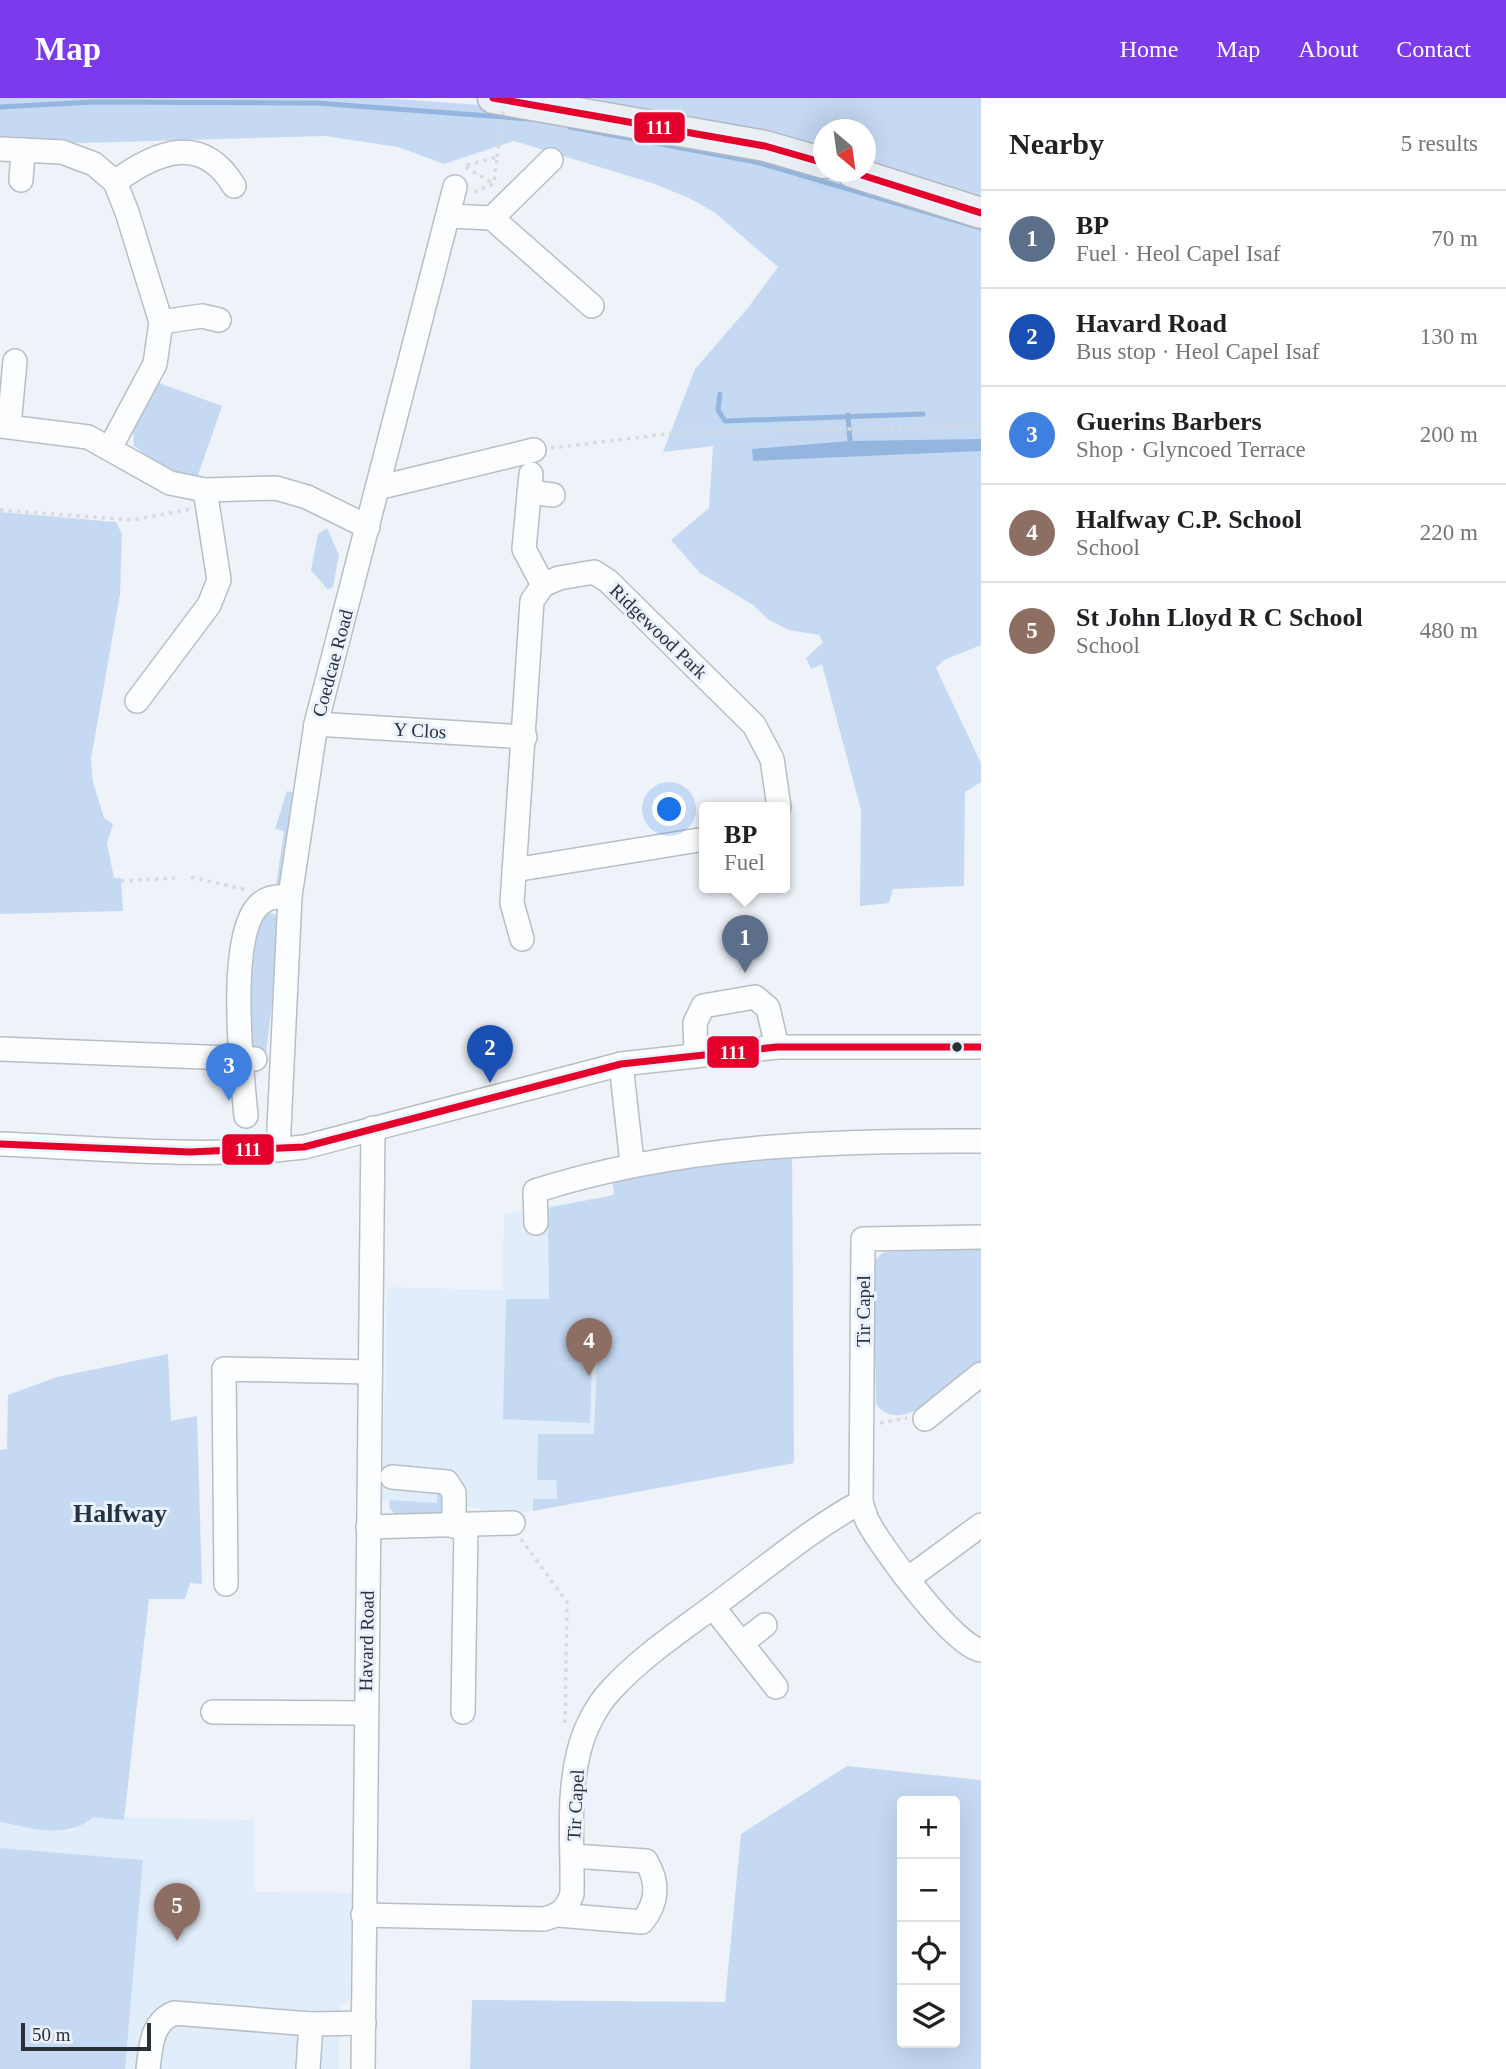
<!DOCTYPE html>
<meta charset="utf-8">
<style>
body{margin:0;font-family:Georgia,serif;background:#f2f2f2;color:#202124}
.controls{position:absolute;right:21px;bottom:21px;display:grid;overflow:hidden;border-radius:7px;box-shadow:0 7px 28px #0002}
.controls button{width:63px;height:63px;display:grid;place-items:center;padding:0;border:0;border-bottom:2px solid #e0e0e0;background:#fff;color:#202124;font:35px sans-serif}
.compass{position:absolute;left:813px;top:21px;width:63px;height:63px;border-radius:50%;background:#fff;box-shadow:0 7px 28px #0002;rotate:151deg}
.scale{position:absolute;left:21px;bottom:18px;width:130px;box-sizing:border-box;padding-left:7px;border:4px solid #2a3037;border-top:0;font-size:19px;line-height:24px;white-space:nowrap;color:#2a3037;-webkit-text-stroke:5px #e9f2fe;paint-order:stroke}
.you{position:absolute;left:670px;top:712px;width:24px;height:24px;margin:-18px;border:5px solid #fff;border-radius:50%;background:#1a73e8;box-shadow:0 0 0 10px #1a73e833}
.badge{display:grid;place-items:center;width:46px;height:46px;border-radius:50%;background:#7c3aed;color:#fff;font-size:23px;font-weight:700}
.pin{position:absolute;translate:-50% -58px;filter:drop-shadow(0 2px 4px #0008)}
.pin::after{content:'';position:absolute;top:37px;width:24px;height:21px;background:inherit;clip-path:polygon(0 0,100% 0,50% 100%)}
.popup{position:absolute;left:699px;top:704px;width:91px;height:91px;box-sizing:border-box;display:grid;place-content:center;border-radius:7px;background:#fff;filter:drop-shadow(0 2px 5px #0005);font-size:23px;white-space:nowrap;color:#757577}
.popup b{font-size:26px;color:#202124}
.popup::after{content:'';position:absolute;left:50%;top:100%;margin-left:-14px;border:14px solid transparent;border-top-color:#fff}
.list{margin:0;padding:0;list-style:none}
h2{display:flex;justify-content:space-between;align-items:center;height:91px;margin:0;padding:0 28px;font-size:30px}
h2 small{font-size:23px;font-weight:400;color:#757577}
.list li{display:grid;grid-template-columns:46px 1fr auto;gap:21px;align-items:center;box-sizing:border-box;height:98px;padding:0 28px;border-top:2px solid #e0e0e0}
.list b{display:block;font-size:26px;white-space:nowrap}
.list p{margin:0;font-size:23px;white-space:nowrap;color:#757577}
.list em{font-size:23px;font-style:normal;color:#757577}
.icon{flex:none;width:38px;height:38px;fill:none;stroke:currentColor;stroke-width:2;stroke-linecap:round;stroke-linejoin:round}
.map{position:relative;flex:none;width:981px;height:1971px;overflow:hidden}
header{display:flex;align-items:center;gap:42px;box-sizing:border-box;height:98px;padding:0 35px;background:#7c3aed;color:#fff}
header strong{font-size:33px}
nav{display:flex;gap:38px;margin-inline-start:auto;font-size:24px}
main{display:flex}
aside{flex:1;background:#fff}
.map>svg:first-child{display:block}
.built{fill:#e2edfb}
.green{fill:#c5d9f2;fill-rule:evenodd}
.water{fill:#94b6de}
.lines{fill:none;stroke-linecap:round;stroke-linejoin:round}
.stream{stroke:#94b6de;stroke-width:5}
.minor-casing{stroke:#b9bec4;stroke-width:26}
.major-casing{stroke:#afb8c3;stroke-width:33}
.path{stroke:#d8dadc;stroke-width:3.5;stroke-dasharray:3.5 5;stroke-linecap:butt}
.minor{stroke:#fcfdfe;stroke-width:23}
.major{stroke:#eaeff4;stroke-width:30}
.path-bridge{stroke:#d8dadc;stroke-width:3.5;stroke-dasharray:3.5 5;stroke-linecap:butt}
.bus-1-casing{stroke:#e9f2fe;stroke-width:12}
.bus-1{stroke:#e4002b;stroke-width:7}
.bus-dot{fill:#2a3037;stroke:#e9f2fe;stroke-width:2.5}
.labels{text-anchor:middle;stroke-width:6;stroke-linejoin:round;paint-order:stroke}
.street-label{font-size:19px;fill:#2a3037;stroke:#e9f2fe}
.district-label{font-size:26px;font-weight:bold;fill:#263240;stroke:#e9f2fe}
.line-badge{stroke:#e9f2fe;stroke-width:2.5}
.badge-label{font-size:19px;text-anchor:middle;font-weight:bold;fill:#fff}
</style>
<header>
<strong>Map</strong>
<nav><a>Home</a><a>Map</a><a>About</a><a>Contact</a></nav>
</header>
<main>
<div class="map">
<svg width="981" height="1971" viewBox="0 0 981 1971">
<rect width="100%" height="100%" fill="#eef3f9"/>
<g class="built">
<path d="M792 1055 794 1365 500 1419 479 1420 480 1410 382 1403 387 1189 502 1192 504 1116 614 1097Z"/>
<path d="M93 1719 254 1722 255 1794 354 1795 353 1891 349 1902 339 1908V1971H0V1724L36 1731 73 1733Z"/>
</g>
<g class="green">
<path d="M0 0H382L510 9 752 58 878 92 981 126V547L944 562 936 570 981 665V684L965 694 964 788 893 791 889 805 860 808 861 712 822 566 811 571 806 560 823 544 819 537 789 532 769 522 753 507 700 475 671 442 709 410 713 348 663 354 695 271 747 211 778 169 714 114 689 100 652 85 514 43 444 66 398 49 325 38 83 45 0 43Z"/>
<path d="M592 0H981V99L866 66V32H824L823 54Z"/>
<path d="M159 285 222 308 197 380 169 374 134 348 133 330Z"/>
<path d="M0 414 116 424 122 436 120 496 91 661 93 684 104 720 113 726 107 745 114 780H121L123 813 0 816Z"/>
<path d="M327 430 339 457 333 489 328 492 311 472 318 436Z"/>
<path d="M287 693 295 695 284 788H276L284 733 275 731Z"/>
<path d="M269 815 275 816 281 829 266 956 253 954C247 922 242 836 269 815Z"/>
<path d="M792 1055 794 1365 533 1413V1401H557L556 1382H537L538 1336H594L597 1266 556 1265 592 1267 590 1325 503 1321 506 1201H549L548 1110 614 1097 612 1076Z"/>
<path d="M903 1149H981V1263C961 1281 900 1342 876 1306L873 1165 882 1155 903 1152Z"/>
<path d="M168 1256 171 1323 197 1318 202 1486 190 1485 185 1501H149L124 1722 93 1719C68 1742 31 1730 0 1724V1352L7 1351 8 1297 57 1279Z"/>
<path d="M438 1393 445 1395 443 1414 429 1420 395 1417 389 1409 390 1402 437 1405Z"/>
<path d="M847 1668 981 1682V1971H470L472 1902 725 1904 741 1736ZM902 1703H955V1945H902Z"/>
<path d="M0 1750 143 1762 125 1971H0Z"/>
</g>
<path class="water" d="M981 341V353L753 363 752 351 850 343Z"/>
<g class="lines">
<g class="stream">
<path d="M0 9 92 4 316 5 529 21"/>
<path d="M570 29 756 64 981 130"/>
<path d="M720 296 718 312 725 323 923 316"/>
<path d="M848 317 850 343"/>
</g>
<defs>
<g id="minor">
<path d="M0 51 62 54 94 66 115 84 127 114 161 224 155 266 110 350"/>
<path d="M21 82 23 52"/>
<path d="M115 84C157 53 202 35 234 88"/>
<path d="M448 118 492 120 592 208"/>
<path d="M492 120 551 62"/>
<path d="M161 224 202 218 219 222"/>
<path d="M0 328 88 339 170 385 205 392 276 390 307 399 368 429"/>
<path d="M9 328 15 263"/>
<path d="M531 376 524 451 543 487"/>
<path d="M377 390 534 352"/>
<path d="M529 394 553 397"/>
<path d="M137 603 209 507 219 482 205 392"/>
<path d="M316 626 525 639"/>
<path d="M514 772 705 741"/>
<path d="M522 841 512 805 532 503 543 487 559 480 594 474 608 483 754 627 772 661 779 709"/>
<path d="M0 951 255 961"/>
<path d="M696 957 695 925 703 908 755 899 768 910 777 949"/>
<path d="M621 966 632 1065"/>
<path d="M246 1018C242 975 226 836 260 806 269 798 279 799 290 798"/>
<path d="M0 1046C101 1050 203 1061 304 1049L621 966 777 949H981"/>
<path d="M278 1052 290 798 316 626 455 89"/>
<path d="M536 1125 535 1093C678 1047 832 1042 981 1043"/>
<path d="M925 1321 981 1276"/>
<path d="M392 1379 447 1384 454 1395V1428"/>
<path d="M861 1404C863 1410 865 1418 868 1424 882 1450 955 1550 981 1552"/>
<path d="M368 1429 513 1425"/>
<path d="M909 1480 981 1427"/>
<path d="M226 1486 224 1271 370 1274"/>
<path d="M713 1509 776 1589"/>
<path d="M742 1545 765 1527"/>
<path d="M213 1614 365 1615"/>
<path d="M463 1614 466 1428"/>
<path d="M363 1817 544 1821C560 1817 567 1811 572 1796 573 1748 567 1699 579 1653 584 1632 596 1608 611 1592 643 1557 685 1530 722 1502 768 1468 811 1431 861 1404L863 1141 981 1139"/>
<path d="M558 1817 642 1824C658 1805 659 1784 646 1763L573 1758"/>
<path d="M148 1971C151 1948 151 1925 174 1915L311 1926 364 1925"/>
<path d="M308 1971 311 1926"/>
<path d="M363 1971 373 1030"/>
</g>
<g id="major">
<path d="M493 0 765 48 824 65"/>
<path d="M852 74 981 115"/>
</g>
</defs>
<use href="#minor" class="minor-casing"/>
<use href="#major" class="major-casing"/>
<g class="path">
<path d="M474 94 494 86 464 68 497 59 494 86"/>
<path d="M551 350 675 335 981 328"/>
<path d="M0 412 133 422 191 411"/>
<path d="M191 779 247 792"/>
<path d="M121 783 175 780"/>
<path d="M880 1325 907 1320"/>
<path d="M521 1441 567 1504 565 1629"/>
</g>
<use href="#minor" class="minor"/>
<use href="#major" class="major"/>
<path class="path-bridge" d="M497 59 505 0"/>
<defs>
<g id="bus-1">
<path d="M493 0 765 48 824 65"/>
<path d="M852 74 981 115"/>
<path d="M0 1046 190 1054 304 1049 621 966 777 949H981"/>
</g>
</defs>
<use href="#bus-1" class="bus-1-casing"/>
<use href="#bus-1" class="bus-1"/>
</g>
<circle class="bus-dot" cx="957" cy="949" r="6"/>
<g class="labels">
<g class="street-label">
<text transform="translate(659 533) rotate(44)" y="7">Ridgewood Park</text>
<text transform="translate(332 565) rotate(-75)" y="7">Coedcae Road</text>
<text transform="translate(420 632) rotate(3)" y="7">Y Clos</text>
<text transform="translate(863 1213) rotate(-90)" y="7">Tir Capel</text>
<text transform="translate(366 1543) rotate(-89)" y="7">Havard Road</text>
<text transform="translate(575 1707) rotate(-87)" y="7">Tir Capel</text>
</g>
<g class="district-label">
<text x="120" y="1424">Halfway</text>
</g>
</g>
<g class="line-badge">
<rect x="633" y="13" width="53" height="33" rx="7" fill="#e4002b"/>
<rect x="706" y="937" width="54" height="34" rx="7" fill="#e4002b"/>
<rect x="221" y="1035" width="54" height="33" rx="7" fill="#e4002b"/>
</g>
<g class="badge-label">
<text x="659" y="36">111</text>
<text x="733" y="961">111</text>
<text x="248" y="1058">111</text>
</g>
</svg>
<div class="controls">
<button>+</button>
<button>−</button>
<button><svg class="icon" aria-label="locate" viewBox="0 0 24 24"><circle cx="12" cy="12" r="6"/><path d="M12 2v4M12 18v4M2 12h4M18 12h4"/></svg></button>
<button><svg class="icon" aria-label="layers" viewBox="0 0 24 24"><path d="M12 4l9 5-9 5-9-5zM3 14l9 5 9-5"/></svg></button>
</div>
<svg class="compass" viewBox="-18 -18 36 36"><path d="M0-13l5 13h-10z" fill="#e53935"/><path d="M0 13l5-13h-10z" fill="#757577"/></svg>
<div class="scale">50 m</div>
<div class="you"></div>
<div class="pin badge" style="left:745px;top:875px;background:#5c6f8a">1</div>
<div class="popup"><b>BP</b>Fuel</div>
<div class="pin badge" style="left:490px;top:985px;background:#1a4fb4">2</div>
<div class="pin badge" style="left:229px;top:1003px;background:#3f7fe0">3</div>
<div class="pin badge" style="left:589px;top:1278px;background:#8d6e63">4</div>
<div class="pin badge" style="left:177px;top:1843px;background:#8d6e63">5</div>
</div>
<aside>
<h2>Nearby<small>5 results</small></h2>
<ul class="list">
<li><span class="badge" style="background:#5c6f8a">1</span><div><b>BP</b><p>Fuel · Heol Capel Isaf</p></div><em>70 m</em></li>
<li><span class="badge" style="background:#1a4fb4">2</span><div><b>Havard Road</b><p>Bus stop · Heol Capel Isaf</p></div><em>130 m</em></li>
<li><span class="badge" style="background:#3f7fe0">3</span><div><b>Guerins Barbers</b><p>Shop · Glyncoed Terrace</p></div><em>200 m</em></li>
<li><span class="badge" style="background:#8d6e63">4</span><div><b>Halfway C.P. School</b><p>School</p></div><em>220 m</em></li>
<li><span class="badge" style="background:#8d6e63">5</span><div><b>St John Lloyd R C School</b><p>School</p></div><em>480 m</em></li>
</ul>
</aside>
</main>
